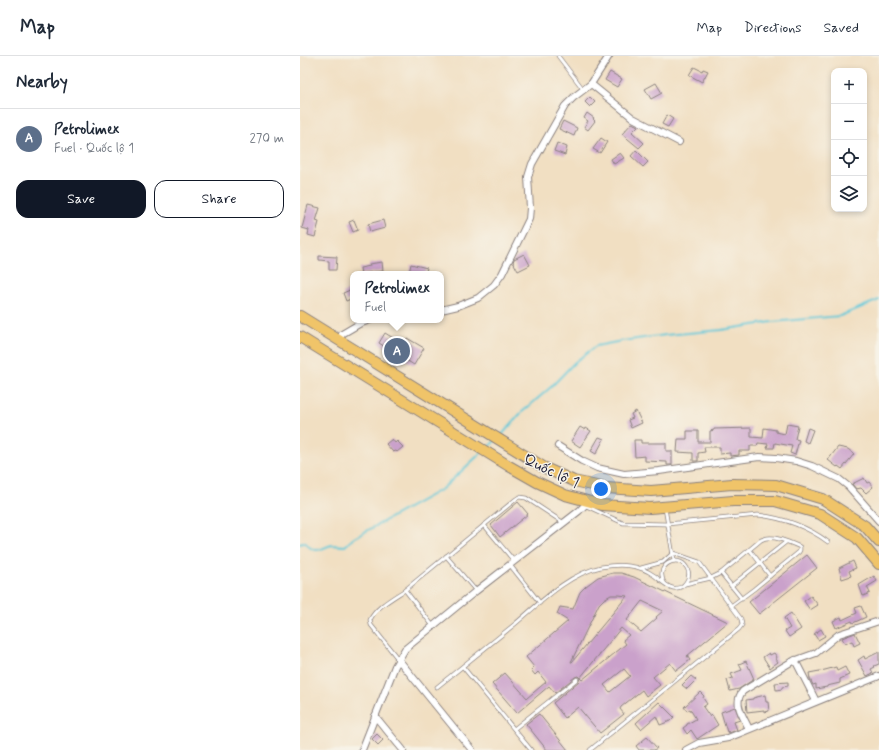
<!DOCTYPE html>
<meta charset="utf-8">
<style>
body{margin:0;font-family:Mynerve,sans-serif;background:#f6f6f7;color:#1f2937}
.controls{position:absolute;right:12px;top:12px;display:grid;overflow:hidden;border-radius:8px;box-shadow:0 2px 6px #0003}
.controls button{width:36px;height:36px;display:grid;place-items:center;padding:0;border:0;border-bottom:1px solid #e0e1e3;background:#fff;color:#1f2937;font:20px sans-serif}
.you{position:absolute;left:301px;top:433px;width:14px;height:14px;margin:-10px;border:3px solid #fff;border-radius:50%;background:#1a73e8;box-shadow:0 0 0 6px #1a73e833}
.badge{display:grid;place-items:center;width:26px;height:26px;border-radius:50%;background:#111827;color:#fff;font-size:13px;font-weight:700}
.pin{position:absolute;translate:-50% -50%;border:2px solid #fff;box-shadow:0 1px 4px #0006}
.popup{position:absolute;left:50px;top:215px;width:94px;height:52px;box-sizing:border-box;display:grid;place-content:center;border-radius:8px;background:#fff;filter:drop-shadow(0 1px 3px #0005);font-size:13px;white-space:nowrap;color:#747a83}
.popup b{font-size:15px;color:#1f2937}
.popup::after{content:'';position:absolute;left:50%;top:100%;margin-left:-8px;border:8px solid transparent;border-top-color:#fff}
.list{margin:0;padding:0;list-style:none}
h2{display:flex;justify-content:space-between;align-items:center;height:52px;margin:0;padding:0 16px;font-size:17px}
h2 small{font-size:13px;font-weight:400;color:#747a83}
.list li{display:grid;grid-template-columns:26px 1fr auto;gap:12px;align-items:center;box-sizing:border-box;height:60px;padding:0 16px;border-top:1px solid #e0e1e3}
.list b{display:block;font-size:15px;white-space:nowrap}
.list p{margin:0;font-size:13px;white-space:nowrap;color:#747a83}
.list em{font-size:13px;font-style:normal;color:#747a83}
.actions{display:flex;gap:8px;padding:12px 16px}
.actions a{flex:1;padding:9px 0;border:1px solid #111827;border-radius:12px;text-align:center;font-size:14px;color:#111827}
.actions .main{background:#111827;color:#fff}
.icon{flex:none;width:22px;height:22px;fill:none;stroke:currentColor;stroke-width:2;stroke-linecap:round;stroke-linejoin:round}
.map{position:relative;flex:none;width:579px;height:694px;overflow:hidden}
header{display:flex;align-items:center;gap:24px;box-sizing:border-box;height:56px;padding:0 20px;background:#fff;border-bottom:1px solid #e0e1e3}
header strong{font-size:19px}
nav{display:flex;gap:22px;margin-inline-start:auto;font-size:14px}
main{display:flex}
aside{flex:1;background:#fff}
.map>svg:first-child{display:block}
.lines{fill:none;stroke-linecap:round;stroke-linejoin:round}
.stream{stroke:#5ec8d9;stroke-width:2}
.building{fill:#caa1cb;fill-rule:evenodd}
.service-casing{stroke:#8a807e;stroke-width:4.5}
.minor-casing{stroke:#8a807e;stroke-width:8}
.trunk-casing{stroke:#8a807e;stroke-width:12}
.service{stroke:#fff;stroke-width:3}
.minor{stroke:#fff;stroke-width:6}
.trunk{stroke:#f0c469;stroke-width:10}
.labels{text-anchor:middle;stroke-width:3;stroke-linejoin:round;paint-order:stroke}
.street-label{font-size:16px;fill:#22223b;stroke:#f7f3e8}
</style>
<header>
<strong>Map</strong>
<nav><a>Map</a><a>Directions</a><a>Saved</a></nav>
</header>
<main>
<aside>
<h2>Nearby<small></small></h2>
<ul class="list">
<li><span class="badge" style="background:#5c6f8a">A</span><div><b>Petrolimex</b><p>Fuel · Quốc lộ 1</p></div><em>270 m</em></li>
</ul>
<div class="actions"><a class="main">Save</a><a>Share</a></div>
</aside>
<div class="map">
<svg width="579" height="694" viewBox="0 0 579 694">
<rect width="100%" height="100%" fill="#f7f3e8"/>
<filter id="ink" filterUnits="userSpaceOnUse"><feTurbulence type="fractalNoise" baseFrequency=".025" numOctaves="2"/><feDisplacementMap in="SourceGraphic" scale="8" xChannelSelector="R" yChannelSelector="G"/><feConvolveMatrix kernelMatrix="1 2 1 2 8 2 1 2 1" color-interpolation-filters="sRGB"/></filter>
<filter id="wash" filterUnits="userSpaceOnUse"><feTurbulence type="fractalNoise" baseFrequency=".012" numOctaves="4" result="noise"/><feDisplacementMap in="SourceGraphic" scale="16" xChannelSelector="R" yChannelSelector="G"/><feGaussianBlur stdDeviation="0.9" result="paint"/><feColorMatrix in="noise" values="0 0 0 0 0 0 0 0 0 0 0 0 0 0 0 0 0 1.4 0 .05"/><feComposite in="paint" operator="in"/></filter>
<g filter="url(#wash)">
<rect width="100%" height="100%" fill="#f1dfc2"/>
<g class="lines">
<g class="stream">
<path d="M200 381 221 357 251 331 275 306 296 290 322 285 366 279 421 274 472 266 540 260 579 244"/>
<path d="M186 393 195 385"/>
<path d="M0 488 5 486C16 501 21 491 32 489 36 489 41 490 45 490L54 482 142 433 181 397"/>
</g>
</g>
<g id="blocks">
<g class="building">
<path d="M394 11 402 15 403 13 408 15 402 26 389 19Z"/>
<path d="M310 16 322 23 317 31 305 24Z"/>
<path d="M356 27 362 37 351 43 345 33Z"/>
<path d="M290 41 295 46 290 51 285 46Z"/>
<path d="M287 57 294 62 293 63 295 65 288 74 284 71 288 65 284 62Z"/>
<path d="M367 59 373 63 368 71 362 68Z"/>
<path d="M263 65 277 72 274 80 259 73Z"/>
<path d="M332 67 338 70 332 76 344 87 339 92 322 78Z"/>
<path d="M301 82 307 86 300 97 293 93Z"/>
<path d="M257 87 267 91 265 99 254 95Z"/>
<path d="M336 94 348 106 343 111 331 100Z"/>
<path d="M320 97 324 102 314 108 311 103Z"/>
<path d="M8 149 20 152 16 165 19 166 15 181 8 179 9 174 2 172Z"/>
<path d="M54 164 58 174 53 176 49 166Z"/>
<path d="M83 164 85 172 70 176 68 168Z"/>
<path d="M224 198 230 209 218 215 213 206 214 203Z"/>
<path d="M19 200 37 201 36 214H29V205L19 204Z"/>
<path d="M82 206 83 215 61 218 60 212 70 210 69 208Z"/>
<path d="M111 208 127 212 125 218 109 217Z"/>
<path d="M50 234 53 242 46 245 43 237Z"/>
<path d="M85 277 103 288 107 282 124 292 114 309 79 287Z"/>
<path d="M336 355 342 367 331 372 328 364 333 362 331 358Z"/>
<path d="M487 368 498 370 495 383 499 384 495 399 490 397 492 390 475 387 474 392H467L468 388 458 387 457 390H450V395H439V399L430 400V397L420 398V391H404L405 396 398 397V405H393V397L377 396 378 383H387V375H398V386H410V375L414 374V373L451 372V381L463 382 464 372 476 374V376L485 378Z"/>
<path d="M280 371 285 374 286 372 291 375 280 391 271 385Z"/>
<path d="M508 372 513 374 508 387 504 385Z"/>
<path d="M299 381 304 383 296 398 291 395Z"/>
<path d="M92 383 95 387 97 385 103 391 97 396 96 395 93 396 86 388Z"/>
<path d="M334 384H341V387H366V395H372V409H367V406L345 405V400L335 401Z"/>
<path d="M538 391 548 393 554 398 542 413 538 410 537 411 528 404Z"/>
<path d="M564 422 567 427 569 426 573 431 566 437 561 432 556 433 552 428Z"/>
<path d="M218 446 228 458 200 481 191 469Z"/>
<path d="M507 499 517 512 459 558 449 546Z"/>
<path d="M553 505 556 512 549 515 551 520 542 523 539 512Z"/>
<path d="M313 517H321L334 521 428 566 387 600 390 604 376 615 370 607 353 621 360 629 346 640 342 634 321 651 320 653 324 658 300 677 278 651 265 662 253 647 279 625 280 622 278 620 275 621 255 637 249 630 217 657 192 628 205 617 227 642 246 626 238 616 235 619 231 614 234 611 226 601 268 565 257 558 260 551 273 553 280 536 286 530 298 521ZM311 539H319L327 540 272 606H271L299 548 304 543ZM342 545 363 555 356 561 357 562 341 576 327 564ZM321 572 329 579 323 584 326 588 282 624 280 622ZM324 613 330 620 310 636 304 629Z"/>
<path d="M574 520 577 525 567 531 570 537 563 540 559 529Z"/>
<path d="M511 540 518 549 510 554 504 545Z"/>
<path d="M561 550 566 561 553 567 552 565 536 572 533 565 541 561 542 564 557 557 555 552Z"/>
<path d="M491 557 501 573 489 581 485 575 490 572 484 562Z"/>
<path d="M521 573 525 580 518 584 514 578Z"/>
<path d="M555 577 560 587 554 590 552 585 545 588 542 582Z"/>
<path d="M579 596V608L574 610 575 611 571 613 573 617 567 620 558 604 564 600 565 603Z"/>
<path d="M469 597 470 599 474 597 477 601 476 603 478 606 470 612 463 601Z"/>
<path d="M446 605 454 623 439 633 430 635 427 624 433 622 431 618 442 614 439 608Z"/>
<path d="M536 611 537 615 545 611 549 619 540 623V627L527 630V631L516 633V628L513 629 510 623 509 617 525 614Z"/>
<path d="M391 620 396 624 387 633 382 629Z"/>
<path d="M488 626V630L482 631V633L476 634 475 627Z"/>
<path d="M400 636 404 640 403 642 407 648 403 651 410 661 412 659 418 669 397 683 391 674 387 678 383 672 387 669V668L396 663 390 653 387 655 384 651Z"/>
<path d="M465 639 466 646H468L469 655 464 656V654L447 656 446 644 453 643V642Z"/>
<path d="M359 646 374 661 370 665 360 669 356 660 341 673 336 667Z"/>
<path d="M435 651 440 664 434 666 437 674 429 677 428 675 427 676 421 656Z"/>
<path d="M239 658 268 694H247L226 668Z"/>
<path d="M77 678 83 684 78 689 72 683Z"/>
<path d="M347 681 357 692 354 694H339L336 690Z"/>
</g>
</g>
</g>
<g filter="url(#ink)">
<use href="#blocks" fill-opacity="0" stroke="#8a807e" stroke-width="1"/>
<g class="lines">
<defs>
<g id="service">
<path d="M258 0 283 33"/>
<path d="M284 449 323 467 367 468 458 459C483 462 508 471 528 486"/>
<path d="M365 452 374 505"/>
<path d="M184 469 214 505"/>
<path d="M450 494 470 520"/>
<path d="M146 500 176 535"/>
<path d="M210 509 240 547"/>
<path d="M421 517 442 543"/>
<path d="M385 528 411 522 421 517 461 484C472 478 489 486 500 491V494L499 496 454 533 431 550"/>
<path d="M431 530 486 486"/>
<path d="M105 534 133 570"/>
<path d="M98 603 71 569 70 564C76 551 93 542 105 534L216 443 219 441 226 442 264 467"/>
<path d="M163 611 231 694"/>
<path d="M137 631C163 610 189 589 215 568 240 547 268 518 301 511 320 508 339 508 355 520 360 524 367 531 373 532 384 534 392 521 387 512 378 496 353 510 365 528"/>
<path d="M214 673 277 623"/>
<path d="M290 694 439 573 442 569 441 563 399 506 373 497 363 506 341 512"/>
</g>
<g id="minor">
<path d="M291 28 333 62 379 86"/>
<path d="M141 254 158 250 178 242 194 229 202 218 229 163 230 152 228 121 232 108 265 50 274 41 291 28 309 0"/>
<path d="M40 285 42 278 59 268 70 264"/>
<path d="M258 390 282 405 297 412 324 418 359 415 459 401 476 402 496 405 512 410 539 423 549 431 579 465"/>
<path d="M98 603 172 694"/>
<path d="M495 604 516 645"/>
<path d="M75 660 103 694"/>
<path d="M449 673C444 661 432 647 443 635L491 606 516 597 539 578 579 565"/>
<path d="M62 694 95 610 105 593 176 535 279 455 289 445"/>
<path d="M386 694 399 687 428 682 579 620"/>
</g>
<g id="trunk">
<path d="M0 260 245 412 274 425 306 432 351 435 432 428 476 429 523 443 565 470 579 486"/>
<path d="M0 281 209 410 237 426 265 439 302 449 350 452 433 445H475L520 458 557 482 579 508"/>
</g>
</defs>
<use href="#service" class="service-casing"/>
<use href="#minor" class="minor-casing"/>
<use href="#trunk" class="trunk-casing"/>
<use href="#service" class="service"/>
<use href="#minor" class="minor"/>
<use href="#trunk" class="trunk"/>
</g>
</g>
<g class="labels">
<g class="street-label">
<text transform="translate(252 414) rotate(25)" y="6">Quốc lộ 1</text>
</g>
</g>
</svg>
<div class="controls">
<button>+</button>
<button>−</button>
<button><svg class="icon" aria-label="locate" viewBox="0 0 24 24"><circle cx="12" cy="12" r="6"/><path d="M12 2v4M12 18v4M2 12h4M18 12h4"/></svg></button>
<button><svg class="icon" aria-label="layers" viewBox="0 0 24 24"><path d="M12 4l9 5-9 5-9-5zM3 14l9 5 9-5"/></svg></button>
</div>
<div class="you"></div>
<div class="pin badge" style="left:97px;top:295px;background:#5c6f8a">A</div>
<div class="popup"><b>Petrolimex</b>Fuel</div>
</div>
</main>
